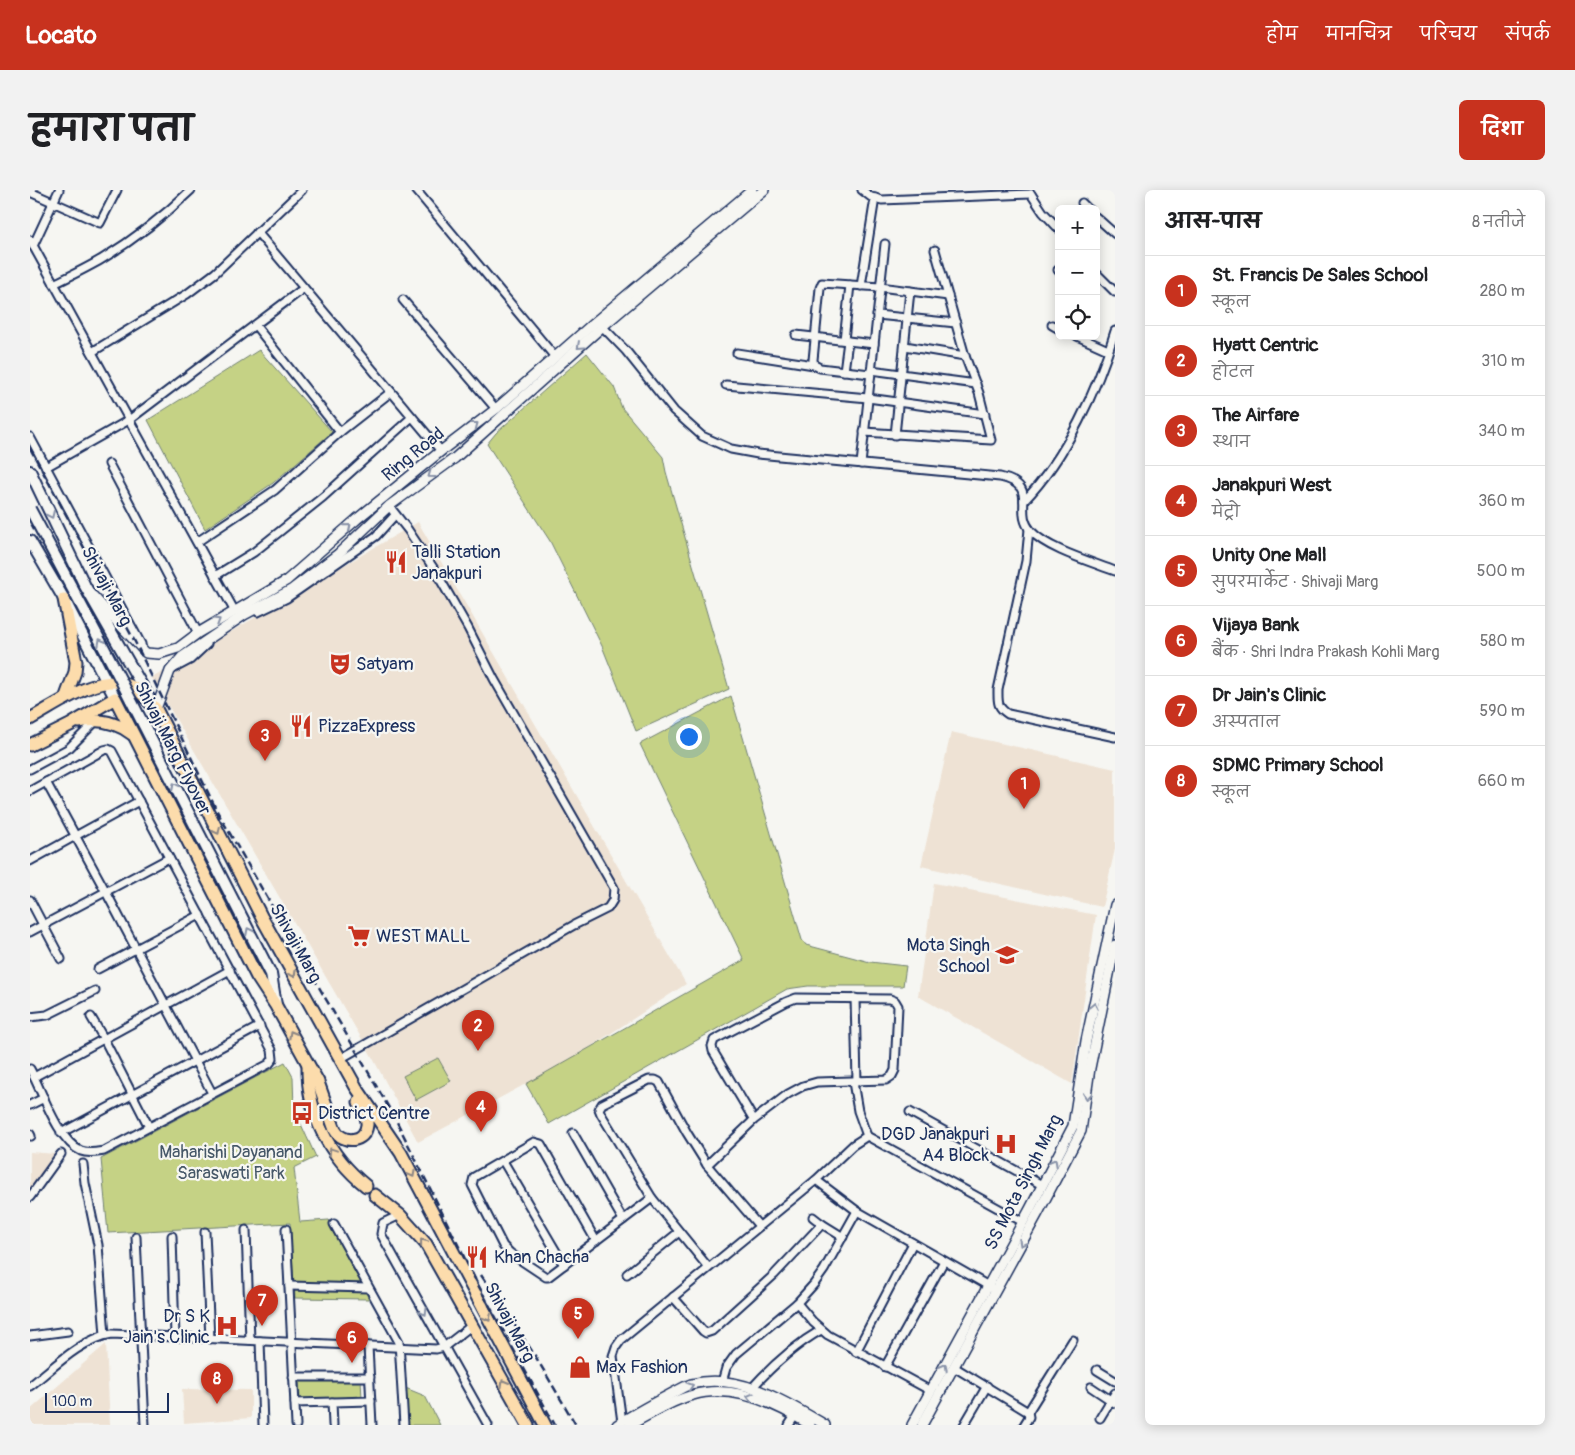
<!DOCTYPE html>
<html lang="hi">
<meta charset="utf-8">
<style>
body{margin:0;font-family:Pangolin,"Playpen Sans Deva",sans-serif;background:#f2f2f2;color:#202124}
.controls{position:absolute;right:15px;top:15px;display:grid;overflow:hidden;border-radius:8px;box-shadow:0 2px 12px #0003}
.controls button{width:45px;height:45px;display:grid;place-items:center;padding:0;border:0;border-bottom:1px solid #e0e0e0;background:#fff;color:#202124;font:25px sans-serif}
.scale{position:absolute;left:15px;bottom:12px;width:124px;box-sizing:border-box;padding-left:5px;border:2px solid #1b2f5e;border-top:0;font-size:14px;line-height:18px;white-space:nowrap;color:#1b2f5e;-webkit-text-stroke:4px #f6f6f2;paint-order:stroke}
.you{position:absolute;left:658px;top:546px;width:18px;height:18px;margin:-12px;border:4px solid #fff;border-radius:50%;background:#1a73e8;box-shadow:0 0 0 8px #1a73e833}
.badge{display:grid;place-items:center;width:32px;height:32px;border-radius:50%;background:#c8321e;color:#fff;font-size:16px;font-weight:700}
.pin{position:absolute;translate:-50% -41px;filter:drop-shadow(0 1px 2px #0008)}
.pin::after{content:'';position:absolute;top:26px;width:18px;height:15px;background:inherit;clip-path:polygon(0 0,100% 0,50% 100%)}
.list{margin:0;padding:0;list-style:none}
h2{display:flex;justify-content:space-between;align-items:center;height:65px;margin:0;padding:0 20px;font-size:21px}
h2 small{font-size:16px;font-weight:400;color:#757577}
.list li{display:grid;grid-template-columns:32px 1fr auto;gap:15px;align-items:center;box-sizing:border-box;height:70px;padding:0 20px;border-top:1px solid #e0e0e0}
.list b{display:block;font-size:19px;white-space:nowrap}
.list p{margin:0;font-size:16px;white-space:nowrap;color:#757577}
.list em{font-size:16px;font-style:normal;color:#757577}
.icon{flex:none;width:28px;height:28px;fill:none;stroke:currentColor;stroke-width:2;stroke-linecap:round;stroke-linejoin:round}
.map{position:relative;flex:none;width:1085px;height:1235px;overflow:hidden;border-radius:8px}
header{display:flex;align-items:center;gap:30px;box-sizing:border-box;height:70px;padding:0 25px;background:#c8321e;color:#fff}
header strong{font-size:24px}
nav{display:flex;gap:28px;margin-inline-start:auto;font-size:18px}
.intro{display:flex;align-items:center;justify-content:space-between;box-sizing:border-box;height:120px;padding:0 30px}
h1{margin:0;font-size:35px}
.button{padding:12px 22px;border-radius:8px;background:#c8321e;color:#fff;font-size:18px;font-weight:700}
main{display:flex;gap:30px;padding:0 30px}
aside{flex:1;background:#fff;border-radius:8px;box-shadow:0 2px 12px #0003}
.map>svg:first-child{display:block}
.built{fill:#eee2d4}
.green{fill:#c5d285;stroke:#708072}
.lines{fill:none;stroke-linecap:round;stroke-linejoin:round}
.minor-casing{stroke:#1b2f5e;stroke-width:11}
.tertiary-casing{stroke:#1b2f5e;stroke-width:12}
.secondary-casing{stroke:#1b2f5e;stroke-width:14}
.primary-casing{stroke:#1b2f5e;stroke-width:15}
.minor{stroke:#f6f6f2;stroke-width:7}
.tertiary{stroke:#f6f6f2;stroke-width:9}
.secondary{stroke:#f6f6f2;stroke-width:10}
.primary{stroke:#fcdcac;stroke-width:11}
.rail{stroke:#1b2f5e;stroke-width:2.5;stroke-dasharray:8 4;stroke-linecap:butt}
.secondary-bridge-casing{stroke:#1b2f5e;stroke-width:14;stroke-linecap:butt}
.secondary-bridge{stroke:#f6f6f2;stroke-width:10}
.oneway{stroke:#8892a8}
.oneway2{stroke:#8c8685}
.labels{text-anchor:middle;stroke-width:4.5;stroke-linejoin:round;paint-order:stroke}
.street-label{font-size:18px;fill:#1b2f5e;stroke:#f6f6f2}
.poi-label{font-size:18px;fill:#1b2f5e;stroke:#f6f6f2;text-anchor:start}
.park-label{font-size:18px;fill:#465868;stroke:#f6f6f2}
</style>
<header>
<strong>Locato</strong>
<nav><a>होम</a><a>मानचित्र</a><a>परिचय</a><a>संपर्क</a></nav>
</header>
<div class="intro"><h1>हमारा पता</h1><a class="button">दिशा</a></div>
<main>
<div class="map">
<svg width="1085" height="1235" viewBox="0 0 1085 1235">
<rect width="100%" height="100%" fill="#f6f6f2"/>
<filter id="ink" filterUnits="userSpaceOnUse"><feTurbulence type="fractalNoise" baseFrequency=".02" numOctaves="2"/><feDisplacementMap in="SourceGraphic" scale="10" xChannelSelector="R" yChannelSelector="G"/><feConvolveMatrix kernelMatrix="1 2 1 2 8 2 1 2 1" color-interpolation-filters="sRGB"/></filter>
<g filter="url(#ink)">
<g class="built">
<path d="M388 332 656 794 542 869 388 952 340 863 122 488Z"/>
<path d="M921 542 1085 579V659L1072 717 891 676Z"/>
<path d="M904 693 1066 725 1042 894 888 806Z"/>
<path d="M0 962 26 964 0 1012Z"/>
<path d="M76 1154 80 1235H0V1220Z"/>
<path d="M152 1199 221 1200V1228L154 1233Z"/>
</g>
<g class="green">
<path d="M229 160 302 242 243 293 175 339 118 230Z"/>
<path d="M557 163 584 197 592 218 633 267 636 282 699 499 606 541 572 456 520 351 457 254 466 243Z"/>
<path d="M701 506 772 750 776 755 840 772 876 776 873 796H778L757 799 519 934 496 894 714 770 610 554Z"/>
<path d="M408 868 421 891 386 910 373 886Z"/>
<path d="M255 872 263 887 264 919 286 967 264 978 270 1032 299 1030 315 1059 339 1109 265 1108 260 1033 78 1043 71 969Z"/>
<path d="M269 1188 331 1190 332 1208 270 1211Z"/>
<path d="M373 1197 395 1206 410 1235H374Z"/>
</g>
<g class="lines">
<defs>
<g id="minor">
<path d="M386 0 525 167"/>
<path d="M832 0 841 7 852 10 1001 4"/>
<path d="M0 2 70 33 87 0"/>
<path d="M1001 4 1013 22 1029 39"/>
<path d="M1052 13 1058 19"/>
<path d="M1066 27 1085 44"/>
<path d="M227 42 411 261"/>
<path d="M0 50 204 420"/>
<path d="M3 56 29 0"/>
<path d="M1028 80 1029 81"/>
<path d="M1066 83 1085 102"/>
<path d="M24 94C40 86 57 78 72 69 105 49 134 26 161 0"/>
<path d="M831 96 845 8"/>
<path d="M373 110 466 219"/>
<path d="M847 125 926 133"/>
<path d="M569 133 596 161 644 221 672 246 701 259 728 264 970 287C1011 296 982 320 1001 341 1017 359 1062 372 1085 381"/>
<path d="M225 135 310 242"/>
<path d="M1022 135 1029 139"/>
<path d="M766 145 844 154"/>
<path d="M1047 146 1078 160"/>
<path d="M814 150 820 95"/>
<path d="M875 156 935 166"/>
<path d="M62 162 157 104 185 83 272 0"/>
<path d="M707 163 784 175"/>
<path d="M841 180 946 194"/>
<path d="M814 181 818 151"/>
<path d="M840 184 790 178 784 175 783 170 790 98 792 93 850 97 918 106"/>
<path d="M696 195 838 208 955 224"/>
<path d="M834 242 961 250 949 203 935 166 905 60"/>
<path d="M865 245 880 101"/>
<path d="M0 247 111 454"/>
<path d="M79 274 168 443"/>
<path d="M831 274 855 54"/>
<path d="M16 277 99 230 274 98"/>
<path d="M994 311C1036 268 1068 198 1085 141"/>
<path d="M999 339 996 371 968 500C968 512 967 517 978 524L1085 547"/>
<path d="M167 352 245 300 310 242 361 202"/>
<path d="M185 386 224 362 293 307 382 227"/>
<path d="M228 422 257 408 346 346 365 325"/>
<path d="M143 479 160 470 177 454"/>
<path d="M0 579 39 558 67 530"/>
<path d="M16 592 76 702 182 903"/>
<path d="M0 601 74 560 78 559 82 561 242 860 243 869 239 874 74 961C67 962 59 964 51 961 28 951 12 901 0 879"/>
<path d="M0 671 109 611"/>
<path d="M0 710 31 769"/>
<path d="M0 742 139 668"/>
<path d="M68 779 170 725"/>
<path d="M825 808 827 892"/>
<path d="M0 827 17 825 65 801"/>
<path d="M61 827 74 849 119 937"/>
<path d="M310 869 544 735 578 718 583 710 584 698 464 489 438 438 406 382 378 340 359 316"/>
<path d="M4 887 200 780"/>
<path d="M823 892 828 921 837 946 993 1032"/>
<path d="M0 915 14 908"/>
<path d="M880 922 1012 995"/>
<path d="M31 943 230 836"/>
<path d="M543 943 593 1030"/>
<path d="M0 944 1 946"/>
<path d="M473 971 534 1075"/>
<path d="M53 974 55 993 68 1055 75 1145"/>
<path d="M677 975 724 930 758 904 773 896 787 892 856 890 862 886 865 880 868 816 865 811 860 809 766 808 756 812 684 850 682 856 683 861 724 930"/>
<path d="M786 990 827 1021 962 1098"/>
<path d="M0 1007 31 964"/>
<path d="M370 1025 353 1033 351 1044 458 1235"/>
<path d="M783 1027 792 1034 813 1047"/>
<path d="M304 1034 369 1152 374 1235"/>
<path d="M256 1039 266 1235"/>
<path d="M216 1040 220 1150"/>
<path d="M175 1042 180 1149"/>
<path d="M142 1046 145 1147"/>
<path d="M106 1047 115 1235"/>
<path d="M566 1051 511 954 504 952 444 987 442 995 473 1056 480 1063 516 1087H518L622 1008"/>
<path d="M678 1077 622 1008 571 924 569 919 572 914 619 890H625L629 892 657 943 677 975 729 1036"/>
<path d="M597 1084 649 1042"/>
<path d="M259 1096 338 1098"/>
<path d="M643 1107 673 1141 676 1143 682 1141 744 1085 792 1034"/>
<path d="M767 1113 783 1132 798 1145 901 1201"/>
<path d="M0 1146 38 1141"/>
<path d="M230 1151 233 1235"/>
<path d="M338 1156 342 1235"/>
<path d="M826 1162 883 1053"/>
<path d="M855 1177 914 1071"/>
<path d="M924 1177 998 1222"/>
<path d="M1067 1180 1085 1191"/>
<path d="M263 1187H340"/>
<path d="M692 1192 696 1178 706 1164 767 1113 784 1094 794 1080 827 1021"/>
<path d="M0 1196C24 1177 51 1149 82 1144L406 1159 414 1157 441 1136"/>
<path d="M1061 1197 1085 1213"/>
<path d="M722 1198C742 1176 765 1155 791 1140"/>
<path d="M302 1212 303 1235"/>
<path d="M265 1213 341 1211"/>
<path d="M1070 1228 1085 1203"/>
<path d="M592 1232 583 1166 586 1157 591 1150 786 990 823 955 837 946"/>
<path d="M759 1235 767 1223"/>
<path d="M934 1235 957 1196"/>
<path d="M994 1235 999 1227 998 1222 1043 1150"/>
</g>
<g id="tertiary">
<path d="M63 406 116 463 129 464 148 458 168 443 256 391 327 329 411 261 466 219 566 131 722 0"/>
<path d="M126 519 140 481 152 467 214 425 261 400 308 364 359 316 425 268 573 136 734 0"/>
<path d="M587 1235C603 1224 620 1215 637 1206 645 1202 653 1197 661 1194 709 1182 756 1212 795 1235"/>
<path d="M600 1235C620 1224 641 1211 663 1205 703 1193 747 1214 780 1235"/>
<path d="M882 1235 1000 1019 1043 936 1056 851 1085 715"/>
<path d="M892 1235 1008 1023 1051 941 1060 878 1085 755"/>
</g>
<g id="secondary">
<path d="M0 281 55 396 119 508"/>
<path d="M0 351 34 409 85 508"/>
<path d="M241 784 246 815"/>
</g>
<g id="primary">
<path d="M34 409 46 472 45 482 35 509"/>
<path d="M0 529C25 516 67 484 96 494 109 498 117 510 126 519L232 728 326 897 371 963 515 1235"/>
<path d="M49 532C69 528 86 532 102 544"/>
<path d="M0 555 40 535 85 508 227 787 246 816 288 892 305 940C313 954 335 953 337 935 338 927 332 919 329 912"/>
<path d="M278 876C277 924 299 966 336 996"/>
<path d="M345 1005 370 1025 396 1054 498 1235"/>
</g>
</defs>
<use href="#minor" class="minor-casing"/>
<use href="#tertiary" class="tertiary-casing"/>
<use href="#secondary" class="secondary-casing"/>
<use href="#primary" class="primary-casing"/>
<use href="#minor" class="minor"/>
<use href="#tertiary" class="tertiary"/>
<use href="#secondary" class="secondary"/>
<use href="#primary" class="primary"/>
<g class="rail">
<path d="M0 258 105 452 188 623 366 930 447 1093 525 1235"/>
<path d="M451 1085 504 1164 546 1235"/>
</g>
<defs>
<path id="secondary-bridge" d="M0 319 82 473 241 784"/>
</defs>
<use href="#secondary-bridge" class="secondary-bridge-casing"/>
<use href="#secondary-bridge" class="secondary-bridge"/>
</g>
<defs><path id="oneway-chevron" d="M-2-3.5L2.5 0L-2 3.5" fill="none" stroke-width="1.6" stroke-linecap="round" stroke-linejoin="round" transform="scale(1.25)"/></defs>
<g class="oneway">
<use href="#oneway-chevron" transform="translate(550 156) rotate(138)"/>
<use href="#oneway-chevron" transform="translate(445 235) rotate(-37)"/>
<use href="#oneway-chevron" transform="translate(401 285) rotate(144)"/>
<use href="#oneway-chevron" transform="translate(21 325) rotate(65)"/>
<use href="#oneway-chevron" transform="translate(318 337) rotate(-40)"/>
<use href="#oneway-chevron" transform="translate(187 431) rotate(-32)"/>
<use href="#oneway-chevron" transform="translate(71 452) rotate(-118)"/>
<use href="#oneway-chevron" transform="translate(145 596) rotate(-117)"/>
<use href="#oneway-chevron" transform="translate(219 741) rotate(-117)"/>
<use href="#oneway-chevron" transform="translate(1064 816) rotate(-78)"/>
<use href="#oneway-chevron" transform="translate(1057 906) rotate(97)"/>
<use href="#oneway-chevron" transform="translate(1024 972) rotate(-62)"/>
<use href="#oneway-chevron" transform="translate(992 1053) rotate(119)"/>
<use href="#oneway-chevron" transform="translate(394 1122) rotate(61)"/>
<use href="#oneway-chevron" transform="translate(914 1177) rotate(-62)"/>
<use href="#oneway-chevron" transform="translate(660 1196) rotate(-18)"/>
<use href="#oneway-chevron" transform="translate(720 1207) rotate(-165)"/>
</g>
<g class="oneway2">
<use href="#oneway-chevron" transform="translate(187 641) rotate(63)"/>
<use href="#oneway-chevron" transform="translate(263 784) rotate(61)"/>
<use href="#oneway-chevron" transform="translate(262 844) rotate(-120)"/>
<use href="#oneway-chevron" transform="translate(302 961) rotate(-124)"/>
<use href="#oneway-chevron" transform="translate(382 984) rotate(62)"/>
<use href="#oneway-chevron" transform="translate(393 1052) rotate(-128)"/>
<use href="#oneway-chevron" transform="translate(458 1128) rotate(62)"/>
<use href="#oneway-chevron" transform="translate(474 1193) rotate(-120)"/>
</g>
</g>
<defs>
<symbol id="restaurant-bare" viewBox="-9 -9 18 18"><path d="M-5-6h1v4h1v-4h1v4h1v-4h1v5L-1.5 .5V6h-2V.5L-5-1ZM5-6V6H3V1.5H1.5Q1.5-4 5-6Z" fill="#c8321e" stroke="#f6f6f2" stroke-width="2.5" paint-order="stroke"/></symbol>
<symbol id="theatre-bare" viewBox="-9 -9 18 18"><path d="M-5-5.5Q0-4 5-5.5V0Q5 5 0 6Q-5 5-5 0ZM-3.3-2.5H-1v1.5H-3.3ZM1-2.5H3.3v1.5H1ZM-2.8 1Q0 5.5 2.8 1Z" fill="#c8321e" stroke="#f6f6f2" stroke-width="2.5" paint-order="stroke"/></symbol>
<symbol id="supermarket-bare" viewBox="-9 -9 18 18"><path d="M-6-5.5h2.5l.6 2H6L4.5 2H-2.5L-4.4-4H-6ZM-1.5 3.2a1.3 1.3 0 1 0 .1 0ZM3 3.2a1.3 1.3 0 1 0 .1 0Z" fill="#c8321e" stroke="#f6f6f2" stroke-width="2.5" paint-order="stroke"/></symbol>
<symbol id="school-bare" viewBox="-9 -9 18 18"><path d="M0-5L7-2L0 1L-7-2ZM-4 1L0 2.5L4 1V4Q0 6-4 4Z" fill="#c8321e" stroke="#f6f6f2" stroke-width="2.5" paint-order="stroke"/></symbol>
<symbol id="bus-bare" viewBox="-9 -9 18 18"><path d="M-5-6H5V4H4V6H2V4H-2V6H-4V4H-5ZM-3.5-4V0h7V-4ZM-3.5 1.2v1.5H-2V1.2ZM2 1.2v1.5H3.5V1.2Z" fill="#c8321e" stroke="#f6f6f2" stroke-width="2.5" paint-order="stroke"/></symbol>
<symbol id="hospital-bare" viewBox="-9 -9 18 18"><path d="M-5-5h3v3.5h4V-5h3V5h-3V1.5h-4V5h-3Z" fill="#c8321e" stroke="#f6f6f2" stroke-width="2.5" paint-order="stroke"/></symbol>
<symbol id="shop-bare" viewBox="-9 -9 18 18"><path d="M-5-2.5h2.3a2.7 3.5 0 0 1 5.4 0H5L5.5 6h-11ZM-1.5-2.5h3a1.5 2.3 0 0 0-3 0Z" fill="#c8321e" stroke="#f6f6f2" stroke-width="2.5" paint-order="stroke"/></symbol>
</defs>
<g fill-rule="evenodd">
<use href="#restaurant-bare" x="350" y="356" width="32" height="32"/>
<use href="#theatre-bare" x="294" y="458" width="32" height="32"/>
<use href="#restaurant-bare" x="255" y="520" width="32" height="32"/>
<use href="#supermarket-bare" x="313" y="730" width="32" height="32"/>
<use href="#school-bare" x="961" y="749" width="32" height="32"/>
<use href="#bus-bare" x="256" y="907" width="32" height="32"/>
<use href="#hospital-bare" x="960" y="938" width="32" height="32"/>
<use href="#restaurant-bare" x="431" y="1051" width="32" height="32"/>
<use href="#hospital-bare" x="181" y="1120" width="32" height="32"/>
<use href="#shop-bare" x="534" y="1161" width="32" height="32"/>
</g>
<g class="labels">
<g class="street-label">
<text transform="translate(383 264) rotate(-39)" y="6">Ring Road</text>
<text transform="translate(77 396) rotate(62)" y="6">Shivaji Marg</text>
<text transform="translate(143 558) rotate(63)" y="6">Shivaji Marg Flyover</text>
<text transform="translate(266 753) rotate(61)" y="6">Shivaji Marg</text>
<text transform="translate(993 992) rotate(-63)" y="6">SS Mota Singh Marg</text>
<text transform="translate(480 1132) rotate(62)" y="6">Shivaji Marg</text>
</g>
<g class="poi-label">
<text x="382" y="368">Talli Station<tspan x="382" dy="21">Janakpuri</tspan></text>
<text x="326" y="480">Satyam</text>
<text x="288" y="542">PizzaExpress</text>
<text x="346" y="752">WEST MALL</text>
<text x="960" y="761" text-anchor="end">Mota Singh<tspan x="960" dy="21">School</tspan></text>
<text x="288" y="929">District Centre</text>
<text x="959" y="950" text-anchor="end">DGD Janakpuri<tspan x="959" dy="21">A4 Block</tspan></text>
<text x="464" y="1073">Khan Chacha</text>
<text x="180" y="1132" text-anchor="end">Dr S K<tspan x="180" dy="21">Jain's Clinic</tspan></text>
<text x="566" y="1183">Max Fashion</text>
</g>
<g class="park-label">
<text x="201" y="968">Maharishi Dayanand<tspan x="201" dy="21">Saraswati Park</tspan></text>
</g>
</g>
</svg>
<div class="controls">
<button>+</button>
<button>−</button>
<button><svg class="icon" aria-label="locate" viewBox="0 0 24 24"><circle cx="12" cy="12" r="6"/><path d="M12 2v4M12 18v4M2 12h4M18 12h4"/></svg></button>
</div>
<div class="scale">100 m</div>
<div class="you"></div>
<div class="pin badge" style="left:994px;top:619px">1</div>
<div class="pin badge" style="left:448px;top:861px">2</div>
<div class="pin badge" style="left:235px;top:571px">3</div>
<div class="pin badge" style="left:451px;top:942px">4</div>
<div class="pin badge" style="left:548px;top:1149px">5</div>
<div class="pin badge" style="left:322px;top:1173px">6</div>
<div class="pin badge" style="left:232px;top:1136px">7</div>
<div class="pin badge" style="left:187px;top:1214px">8</div>
</div>
<aside>
<h2>आस-पास<small>8 नतीजे</small></h2>
<ul class="list">
<li><span class="badge">1</span><div><b>St. Francis De Sales School</b><p>स्कूल</p></div><em>280 m</em></li>
<li><span class="badge">2</span><div><b>Hyatt Centric</b><p>होटल</p></div><em>310 m</em></li>
<li><span class="badge">3</span><div><b>The Airfare</b><p>स्थान</p></div><em>340 m</em></li>
<li><span class="badge">4</span><div><b>Janakpuri West</b><p>मेट्रो</p></div><em>360 m</em></li>
<li><span class="badge">5</span><div><b>Unity One Mall</b><p>सुपरमार्केट · Shivaji Marg</p></div><em>500 m</em></li>
<li><span class="badge">6</span><div><b>Vijaya Bank</b><p>बैंक · Shri Indra Prakash Kohli Marg</p></div><em>580 m</em></li>
<li><span class="badge">7</span><div><b>Dr Jain's Clinic</b><p>अस्पताल</p></div><em>590 m</em></li>
<li><span class="badge">8</span><div><b>SDMC Primary School</b><p>स्कूल</p></div><em>660 m</em></li>
</ul>
</aside>
</main>
